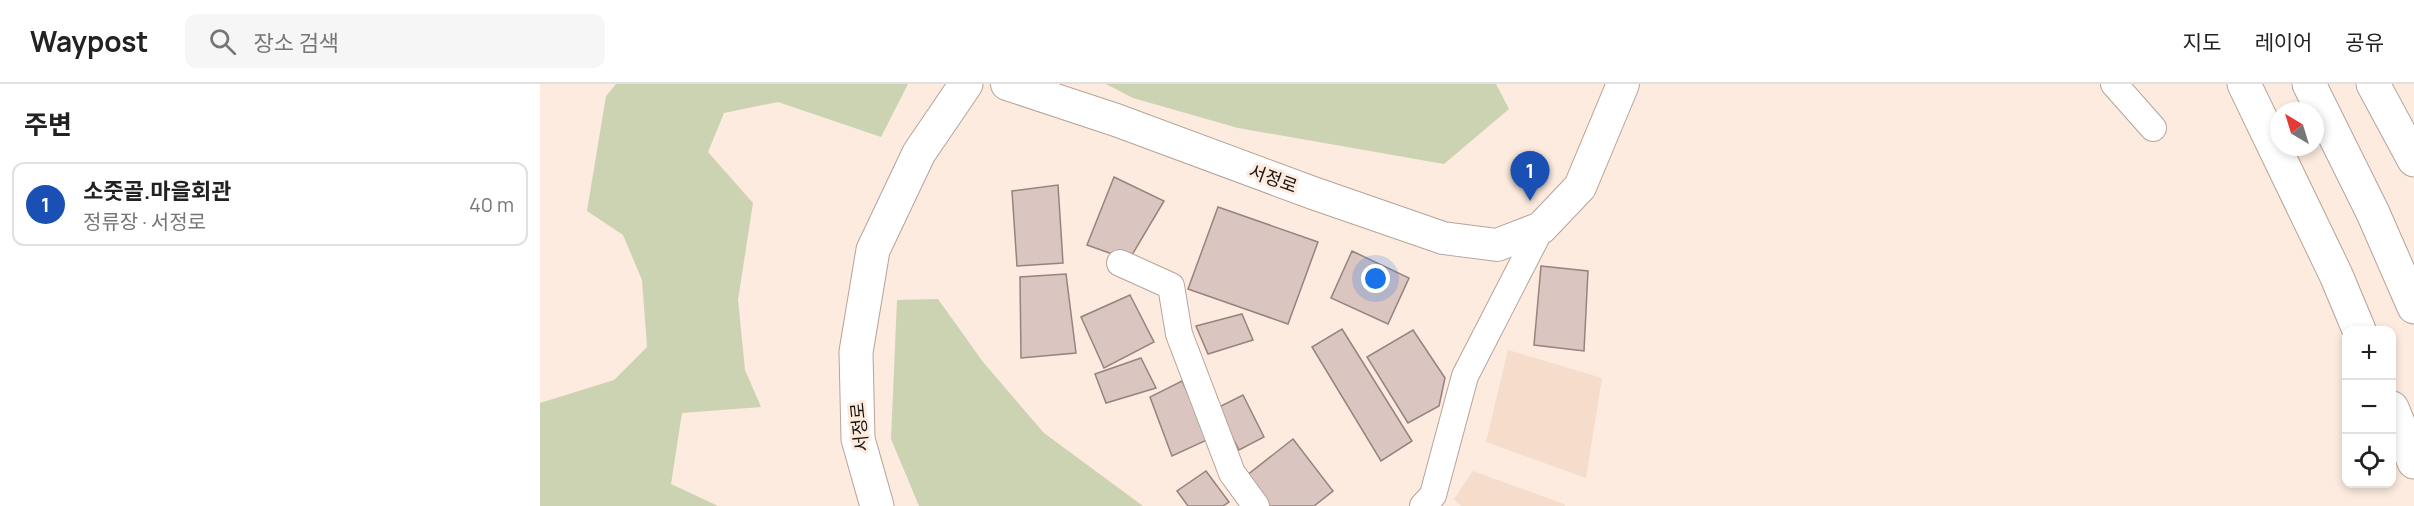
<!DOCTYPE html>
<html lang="ko">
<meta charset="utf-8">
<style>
body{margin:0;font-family:Manrope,"Noto Sans KR",sans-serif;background:#f6f6f6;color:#222}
.controls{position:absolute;right:18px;bottom:18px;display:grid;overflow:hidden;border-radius:12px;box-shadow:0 3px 9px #0003}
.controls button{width:54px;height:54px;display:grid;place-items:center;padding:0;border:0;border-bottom:2px solid #e0e0e0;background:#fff;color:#222;font:30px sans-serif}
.compass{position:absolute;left:1730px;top:18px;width:54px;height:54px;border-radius:50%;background:#fff;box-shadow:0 3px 9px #0003;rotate:322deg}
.you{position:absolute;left:836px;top:195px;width:21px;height:21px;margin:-15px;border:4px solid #fff;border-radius:50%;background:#1a73e8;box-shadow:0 0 0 9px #1a73e833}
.badge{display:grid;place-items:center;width:39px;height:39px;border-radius:50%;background:#2563eb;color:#fff;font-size:20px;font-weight:700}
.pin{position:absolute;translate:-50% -50px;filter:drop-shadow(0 2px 3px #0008)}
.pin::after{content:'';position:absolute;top:32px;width:21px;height:18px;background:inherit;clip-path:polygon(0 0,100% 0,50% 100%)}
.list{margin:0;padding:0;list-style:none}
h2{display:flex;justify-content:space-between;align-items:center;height:78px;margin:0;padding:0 24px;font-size:26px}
h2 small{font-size:20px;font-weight:400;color:#767676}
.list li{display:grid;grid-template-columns:39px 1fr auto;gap:18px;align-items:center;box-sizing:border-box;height:84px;margin:0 12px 12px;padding:0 12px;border:2px solid #e0e0e0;border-radius:12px}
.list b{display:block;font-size:22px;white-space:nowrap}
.list p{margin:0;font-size:20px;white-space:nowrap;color:#767676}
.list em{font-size:20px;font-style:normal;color:#767676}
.icon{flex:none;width:33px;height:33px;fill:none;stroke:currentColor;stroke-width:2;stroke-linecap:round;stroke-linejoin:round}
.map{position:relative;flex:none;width:1874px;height:422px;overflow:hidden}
header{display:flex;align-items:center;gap:36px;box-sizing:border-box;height:84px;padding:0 30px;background:#fff;border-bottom:2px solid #e0e0e0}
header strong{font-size:28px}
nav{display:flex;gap:33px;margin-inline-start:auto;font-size:21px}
.search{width:420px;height:54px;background:#f6f6f6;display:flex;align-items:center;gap:15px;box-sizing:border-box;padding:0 21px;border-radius:12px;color:#767676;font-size:22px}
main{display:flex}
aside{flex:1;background:#fff}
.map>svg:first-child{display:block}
.built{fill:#f5dccb}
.green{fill:#cbd3b2}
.building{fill:#dbc5c1;stroke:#97827f;stroke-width:1.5}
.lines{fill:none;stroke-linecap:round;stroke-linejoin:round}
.minor-casing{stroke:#b5a499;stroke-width:28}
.tertiary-casing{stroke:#b5a499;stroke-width:34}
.secondary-casing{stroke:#b5a499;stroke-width:35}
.motorway-casing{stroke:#b5a499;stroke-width:35}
.minor{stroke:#fff;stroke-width:26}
.tertiary{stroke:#fff;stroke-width:32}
.secondary{stroke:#fff;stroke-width:33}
.motorway{stroke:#fff;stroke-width:33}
.labels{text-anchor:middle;stroke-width:6;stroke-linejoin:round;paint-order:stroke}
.street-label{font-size:18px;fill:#1b1511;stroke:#fcebde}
</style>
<header>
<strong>Waypost</strong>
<div class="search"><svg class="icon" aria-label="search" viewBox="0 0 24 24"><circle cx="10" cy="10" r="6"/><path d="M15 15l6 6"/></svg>장소 검색</div>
<nav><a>지도</a><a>레이어</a><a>공유</a></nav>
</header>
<main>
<aside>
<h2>주변<small></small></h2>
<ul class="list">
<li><span class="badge" style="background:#1a4fb4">1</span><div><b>소줏골.마을회관</b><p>정류장 · 서정로</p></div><em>40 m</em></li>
</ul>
</aside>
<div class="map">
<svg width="1874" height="422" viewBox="0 0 1874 422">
<rect width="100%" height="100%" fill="#fcebde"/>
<g class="built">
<path d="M968 266 1062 294 1046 394 946 358Z"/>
<path d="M933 387 1024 420 1025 422H921L914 415Z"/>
</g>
<g class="green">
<path d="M76 0H368L341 53 238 18 184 29 168 68 213 119 198 216 205 286 221 323 142 329 131 400 178 422H0V319L74 296 107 263 102 196 83 151 47 127 66 12Z"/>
<path d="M566 0H956L969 25 904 80 698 44 593 14Z"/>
<path d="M398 215 443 278 504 349 603 422H379L351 355 357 216Z"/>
</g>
<g class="building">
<path d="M574 93 624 117 589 176 547 161Z"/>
<path d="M518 101 523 179 477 182 472 107Z"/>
<path d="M678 123 778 158 748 240 648 205Z"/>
<path d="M812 167 869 194 848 240 791 214Z"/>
<path d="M1001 182 1048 187 1044 267 994 261Z"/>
<path d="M526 190 536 269 481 274 480 193Z"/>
<path d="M590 211 614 258 564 284 541 233Z"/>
<path d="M702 230 713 256 668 270 656 242Z"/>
<path d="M802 245 872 357 841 377 772 263Z"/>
<path d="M873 246 905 294 899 322 868 339 827 273Z"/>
<path d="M601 274 616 304 566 319 555 290Z"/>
<path d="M642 297 669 355 632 372 610 313Z"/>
<path d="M703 311 724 353 699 366 677 324Z"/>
<path d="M753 355 793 407 774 422H728L706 392Z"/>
<path d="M666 387 689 418 683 422H648L637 407Z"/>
</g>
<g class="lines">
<defs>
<g id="minor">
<path d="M1574 0 1613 44"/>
<path d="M580 179 631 202 639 250 692 389 716 422"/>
<path d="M883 422 893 411 925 292 1001 144"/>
</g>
<path id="tertiary" d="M467 0 576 36 773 109 903 154 957 161 1001 144 1040 103 1083 0"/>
<path id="secondary" d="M337 422 318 355 316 268 333 166 379 69 426 0"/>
<g id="motorway">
<path d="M1704 0 1796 191 1819 246"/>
<path d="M1769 0 1833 129 1874 223"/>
<path d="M1833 0 1874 76"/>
<path d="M1852 324 1874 378"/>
</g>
</defs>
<use href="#minor" class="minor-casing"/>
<use href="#tertiary" class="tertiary-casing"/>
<use href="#secondary" class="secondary-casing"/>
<use href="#motorway" class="motorway-casing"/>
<use href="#minor" class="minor"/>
<use href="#tertiary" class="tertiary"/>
<use href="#secondary" class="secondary"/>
<use href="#motorway" class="motorway"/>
</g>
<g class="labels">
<g class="street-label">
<text transform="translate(733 95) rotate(20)" y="6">서정로</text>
<text transform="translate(320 343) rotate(-96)" y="6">서정로</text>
</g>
</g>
</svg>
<div class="controls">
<button>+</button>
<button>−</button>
<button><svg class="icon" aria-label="locate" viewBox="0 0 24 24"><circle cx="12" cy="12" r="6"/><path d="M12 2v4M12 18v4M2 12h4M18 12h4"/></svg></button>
</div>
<svg class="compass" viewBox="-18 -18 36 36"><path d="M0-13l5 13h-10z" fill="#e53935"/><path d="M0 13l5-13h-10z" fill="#767676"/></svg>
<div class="you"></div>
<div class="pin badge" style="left:990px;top:117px;background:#1a4fb4">1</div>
</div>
</main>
